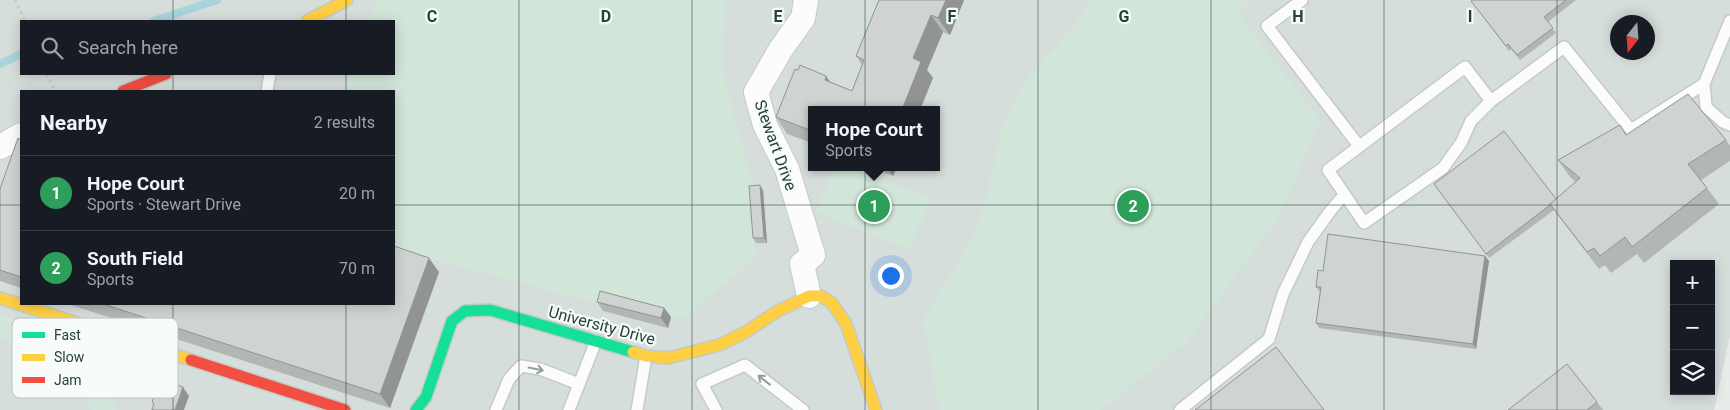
<!DOCTYPE html>
<meta charset="utf-8">
<style>
body{margin:0;font-family:Roboto,sans-serif;background:#20242c;color:#f1f3f6}
.controls{position:absolute;right:15px;bottom:15px;display:grid;overflow:hidden;border-radius:0px;box-shadow:0 2px 12px #0003}
.controls button{width:45px;height:45px;display:grid;place-items:center;padding:0;border:0;border-bottom:1px solid #363941;background:#171b24;color:#f1f3f6;font:25px sans-serif}
.compass{position:absolute;left:1610px;top:15px;width:45px;height:45px;border-radius:50%;background:#171b24;box-shadow:0 2px 12px #0003;rotate:197deg}
.you{position:absolute;left:890px;top:275px;width:18px;height:18px;margin:-12px;border:4px solid #fff;border-radius:50%;background:#1a73e8;box-shadow:0 0 0 8px #1a73e833}
.badge{display:grid;place-items:center;width:32px;height:32px;border-radius:50%;background:#2563eb;color:#fff;font-size:16px;font-weight:700}
.pin{position:absolute;translate:-50% -50%;border:2px solid #fff;box-shadow:0 1px 5px #0006}
.popup{position:absolute;left:808px;top:106px;width:132px;height:65px;box-sizing:border-box;display:grid;place-content:center;border-radius:0px;background:#171b24;filter:drop-shadow(0 1px 4px #0005);font-size:16px;white-space:nowrap;color:#9ea1a6}
.popup b{font-size:19px;color:#f1f3f6}
.popup::after{content:'';position:absolute;left:50%;top:100%;margin-left:-10px;border:10px solid transparent;border-top-color:#171b24}
.list{margin:0;padding:0;list-style:none}
h2{display:flex;justify-content:space-between;align-items:center;height:65px;margin:0;padding:0 20px;font-size:21px}
h2 small{font-size:16px;font-weight:400;color:#9ea1a6}
.list li{display:grid;grid-template-columns:32px 1fr auto;gap:15px;align-items:center;box-sizing:border-box;height:75px;padding:0 20px;border-top:1px solid #363941}
.list b{display:block;font-size:19px;white-space:nowrap}
.list p{margin:0;font-size:16px;white-space:nowrap;color:#9ea1a6}
.list em{font-size:16px;font-style:normal;color:#9ea1a6}
.icon{flex:none;width:28px;height:28px;fill:none;stroke:currentColor;stroke-width:2;stroke-linecap:round;stroke-linejoin:round}
.map{position:relative;flex:none;width:1730px;height:410px;overflow:hidden}
.search{position:absolute;background:#171b24;box-shadow:0 2px 12px #0003;left:20px;top:20px;width:375px;height:55px;display:flex;align-items:center;gap:12px;box-sizing:border-box;padding:0 18px;border-radius:0px;color:#9ea1a6;font-size:19px}
.panel{position:absolute;background:#171b24;box-shadow:0 2px 12px #0003;left:20px;top:90px;width:375px;height:215px;border-radius:0px}
.map>svg:first-child{display:block}
.built{fill:#d6dedb;fill-rule:evenodd}
.green{fill:#d1e6d8}
.lines{fill:none;stroke-linecap:round;stroke-linejoin:round}
.stream{stroke:#a9d4db;stroke-width:8}
.lane-casing{stroke:#c5cac8;stroke-width:14}
.street-casing{stroke:#c5cac8;stroke-width:26}
.fast-casing{stroke:#c3cbc8;stroke-width:14}
.slow-casing{stroke:#c3cbc8;stroke-width:14}
.jam-casing{stroke:#c3cbc8;stroke-width:14}
.path{stroke:#c3ccca;stroke-width:3;stroke-dasharray:2.5 4;stroke-linecap:butt}
.lane{stroke:#fcfcfc;stroke-width:11}
.street{stroke:#fcfcfc;stroke-width:24}
.fast{stroke:#16e098;stroke-width:11}
.slow{stroke:#ffcf43;stroke-width:11}
.jam{stroke:#f24e42;stroke-width:11}
.wall{fill:#b2b6b5}
.shaded-wall{fill:#919493}
.building{fill:#cfd4d2;stroke:#919493}
.oneway{stroke:#909f9b}
.grid{fill:none;stroke:#24423a;stroke-width:1;stroke-opacity:0.55}
.labels{text-anchor:middle;stroke-width:4.5;stroke-linejoin:round;paint-order:stroke}
.street-label{font-size:16px;fill:#24423a;stroke:#f7fbf9}
.key{fill:#f7fbf9;stroke:#b8c4c0;stroke-width:1}
.key-label{font-size:14px;fill:#24423a}
.grid-label{font-size:16px;text-anchor:middle;font-weight:bold;fill:#24423a;stroke:#f7fbf9;stroke-width:4.5;stroke-linejoin:round;paint-order:stroke}
</style>
<div class="map">
<svg width="1730" height="410" viewBox="0 0 1730 410">
<rect width="100%" height="100%" fill="#e8edeb"/>
<path class="built" d="M0 0H1730V336L1714 410H0ZM21 21H394V74H21ZM1618 22H1648V52H1618ZM21 91H394V304H21ZM812 110H936V167H812ZM1674 264H1711V391H1674Z"/>
<g class="green">
<path d="M377 0H725L722 69 753 186 756 257 683 319 600 304 394 249V91H344L348 74H394V21H368Z"/>
<path d="M1091 0H1252L1237 12 1320 121 1278 218 1187 342 1101 410H940L923 320 971 240 987 195 1001 130 1024 82 1066 36 1088 7Z"/>
<path d="M834 167H853L931 199 909 249 816 212Z"/>
<path d="M0 315C13 318 28 322 41 329 72 346 104 376 117 410H92C73 374 38 350 0 338Z"/>
</g>
<g class="lines">
<g class="stream">
<path d="M154 21 217 0"/>
<path d="M0 64 21 54"/>
</g>
<defs>
<g id="lane">
<path d="M1302 0 1267 26 1359 146"/>
<path d="M1730 21 1704 84 1706 107 1723 122 1730 125"/>
<path d="M267 91 270 74"/>
<path d="M1491 101 1465 67 1328 170 1364 223 1443 168 1461 143 1471 121 1491 101 1564 47 1631 130 1704 84"/>
<path d="M496 410 509 379 521 366 540 369 579 384"/>
<path d="M569 410 596 341"/>
<path d="M637 410 646 356"/>
<path d="M716 410 702 384 745 365 803 410"/>
<path d="M1180 410 1269 339 1283 294 1308 242 1331 210 1344 195"/>
</g>
<g id="street">
<path d="M806 0 803 18 781 49 756 92 765 125 787 169 813 255 802 264 809 296"/>
<path d="M0 147 21 135"/>
</g>
<path id="fast" d="M416 410 426 397 452 321 465 311 490 310 633 352"/>
<g id="slow">
<path d="M307 21 347 0"/>
<path d="M0 298 191 360"/>
<path d="M633 352 646 356 668 358 719 345 746 332 776 312 809 296H821L832 303 846 324 876 410"/>
</g>
<g id="jam">
<path d="M123 91 166 74"/>
<path d="M191 360 345 410"/>
</g>
</defs>
<use href="#lane" class="lane-casing"/>
<use href="#street" class="street-casing"/>
<use href="#fast" class="fast-casing"/>
<use href="#slow" class="slow-casing"/>
<use href="#jam" class="jam-casing"/>
<g class="path">
<path d="M15 0 25 21"/>
<path d="M47 74 55 91"/>
</g>
<use href="#lane" class="lane"/>
<use href="#street" class="street"/>
<use href="#fast" class="fast"/>
<use href="#slow" class="slow"/>
<use href="#jam" class="jam"/>
</g>
<g class="wall">
<path d="M879 0H964L950 35 943 32 927 70 933 78 812 110V143L787 134 776 117 831 82 852 91 862 65 856 56Z"/>
<path d="M1473 0H1576L1548 22 1556 33 1520 60 1511 49 1509 51 1471 1Z"/>
<path d="M1620 125 1627 135 1726 140 1730 146V161L1701 180 1719 204 1644 263 1637 254 1611 273 1605 265 1599 269 1554 210 1489 258 1434 184 1556 199 1576 182 1570 177 1558 160Z"/>
<path d="M21 140V288L0 281V189Z"/>
<path d="M871 167H897L893 176Z"/>
<path d="M763 190 767 243H756L753 238Z"/>
<path d="M1485 256 1489 261 1476 349 1319 328 1316 323 1320 292 1319 291 1316 287 1323 271Z"/>
<path d="M439 272 390 408 68 304H394Z"/>
<path d="M597 302 664 308 671 317 668 328 603 311Z"/>
<path d="M1597 402 1603 410H1508Z"/>
</g>
<g class="shaded-wall">
<path d="M946 0H964L950 35 938 18Z"/>
<path d="M931 15 943 32 927 70 933 78 920 110H902L913 58Z"/>
<path d="M826 76 838 93 825 80Z"/>
<path d="M887 167H897L893 176Z"/>
<path d="M760 185 763 190 767 243 764 238Z"/>
<path d="M1485 256 1489 261 1476 349 1473 344Z"/>
<path d="M429 258 439 272 390 408 380 394Z"/>
<path d="M664 308 671 317 668 328 661 318Z"/>
<path d="M183 387 189 396 184 410H175Z"/>
</g>
<g class="building">
<path d="M879 0H946L938 18 931 15 913 58 921 62 902 110H812V131L776 117 795 69 798 70 800 65 826 76 825 80 852 91 864 60 856 56Z"/>
<path d="M1473 0H1566L1544 17 1553 28 1517 55 1508 44 1506 46 1471 1Z"/>
<path d="M1688 94 1726 140 1688 164 1707 188 1632 247 1625 237 1600 256 1594 248 1587 252 1550 204 1580 178 1558 160 1620 125 1626 135Z"/>
<path d="M1504 131 1556 199 1550 204V205L1486 254 1434 184Z"/>
<path d="M18 138 21 140V277L0 270V189Z"/>
<path d="M760 185 764 238H753L749 186Z"/>
<path d="M1328 234 1485 256 1473 344 1316 323 1321 287H1316L1318 270 1323 271Z"/>
<path d="M394 246 429 258 380 394 103 304H394Z"/>
<path d="M600 291 664 308 661 318 597 302Z"/>
<path d="M1276 347 1324 410H1195Z"/>
<path d="M1567 364 1597 402 1587 410H1508Z"/>
<path d="M160 379 183 387 175 410H152L154 403 152 402Z"/>
</g>
<defs><path id="oneway-shaft" d="M-6 0H5M1.5-3L5.5 0L1.5 3" fill="none" stroke-width="1.6" stroke-linecap="round" stroke-linejoin="round" transform="scale(1.25)"/></defs>
<g class="oneway">
<use href="#oneway-shaft" transform="translate(536 369) rotate(11)"/>
<use href="#oneway-shaft" transform="translate(764 380) rotate(-142)"/>
</g>
<path class="grid" d="M173 0V21M346 0V21M519 0V410M692 0V410M865 0V410M1038 0V410M1211 0V410M1384 0V410M1557 0V410M173 74V91M346 74V91M0 205H21M394 205H1730M173 304V410M346 304V410"/>
<g class="labels">
<g class="street-label">
<text transform="translate(776 145) rotate(70)" y="6">Stewart Drive</text>
<text transform="translate(602 325) rotate(15)" y="6">University Drive</text>
</g>
</g>
<rect x="12" y="318" width="166" height="80" rx="8" class="key"/>
<rect x="22" y="332" width="23" height="6" fill="#16e098"/>
<rect x="22" y="354" width="23" height="7" fill="#ffcf43"/>
<rect x="22" y="377" width="23" height="6" fill="#f24e42"/>
<g class="key-label">
<text x="54" y="340">Fast</text>
<text x="54" y="362">Slow</text>
<text x="54" y="385">Jam</text>
</g>
<g class="grid-label">
<text x="432" y="22">C</text>
<text x="606" y="22">D</text>
<text x="778" y="22">E</text>
<text x="952" y="22">F</text>
<text x="1124" y="22">G</text>
<text x="1298" y="22">H</text>
<text x="1470" y="22">I</text>
</g>
</svg>
<div class="controls">
<button>+</button>
<button>−</button>
<button><svg class="icon" aria-label="layers" viewBox="0 0 24 24"><path d="M12 4l9 5-9 5-9-5zM3 14l9 5 9-5"/></svg></button>
</div>
<svg class="compass" viewBox="-18 -18 36 36"><path d="M0-13l5 13h-10z" fill="#e53935"/><path d="M0 13l5-13h-10z" fill="#9ea1a6"/></svg>
<div class="you"></div>
<div class="pin badge" style="left:874px;top:206px;background:#2e9e5b">1</div>
<div class="popup"><b>Hope Court</b>Sports</div>
<div class="pin badge" style="left:1133px;top:206px;background:#2e9e5b">2</div>
<div class="search"><svg class="icon" aria-label="search" viewBox="0 0 24 24"><circle cx="10" cy="10" r="6"/><path d="M15 15l6 6"/></svg>Search here</div>
<section class="panel">
<h2>Nearby<small>2 results</small></h2>
<ul class="list">
<li><span class="badge" style="background:#2e9e5b">1</span><div><b>Hope Court</b><p>Sports · Stewart Drive</p></div><em>20 m</em></li>
<li><span class="badge" style="background:#2e9e5b">2</span><div><b>South Field</b><p>Sports</p></div><em>70 m</em></li>
</ul>
</section>
</div>
